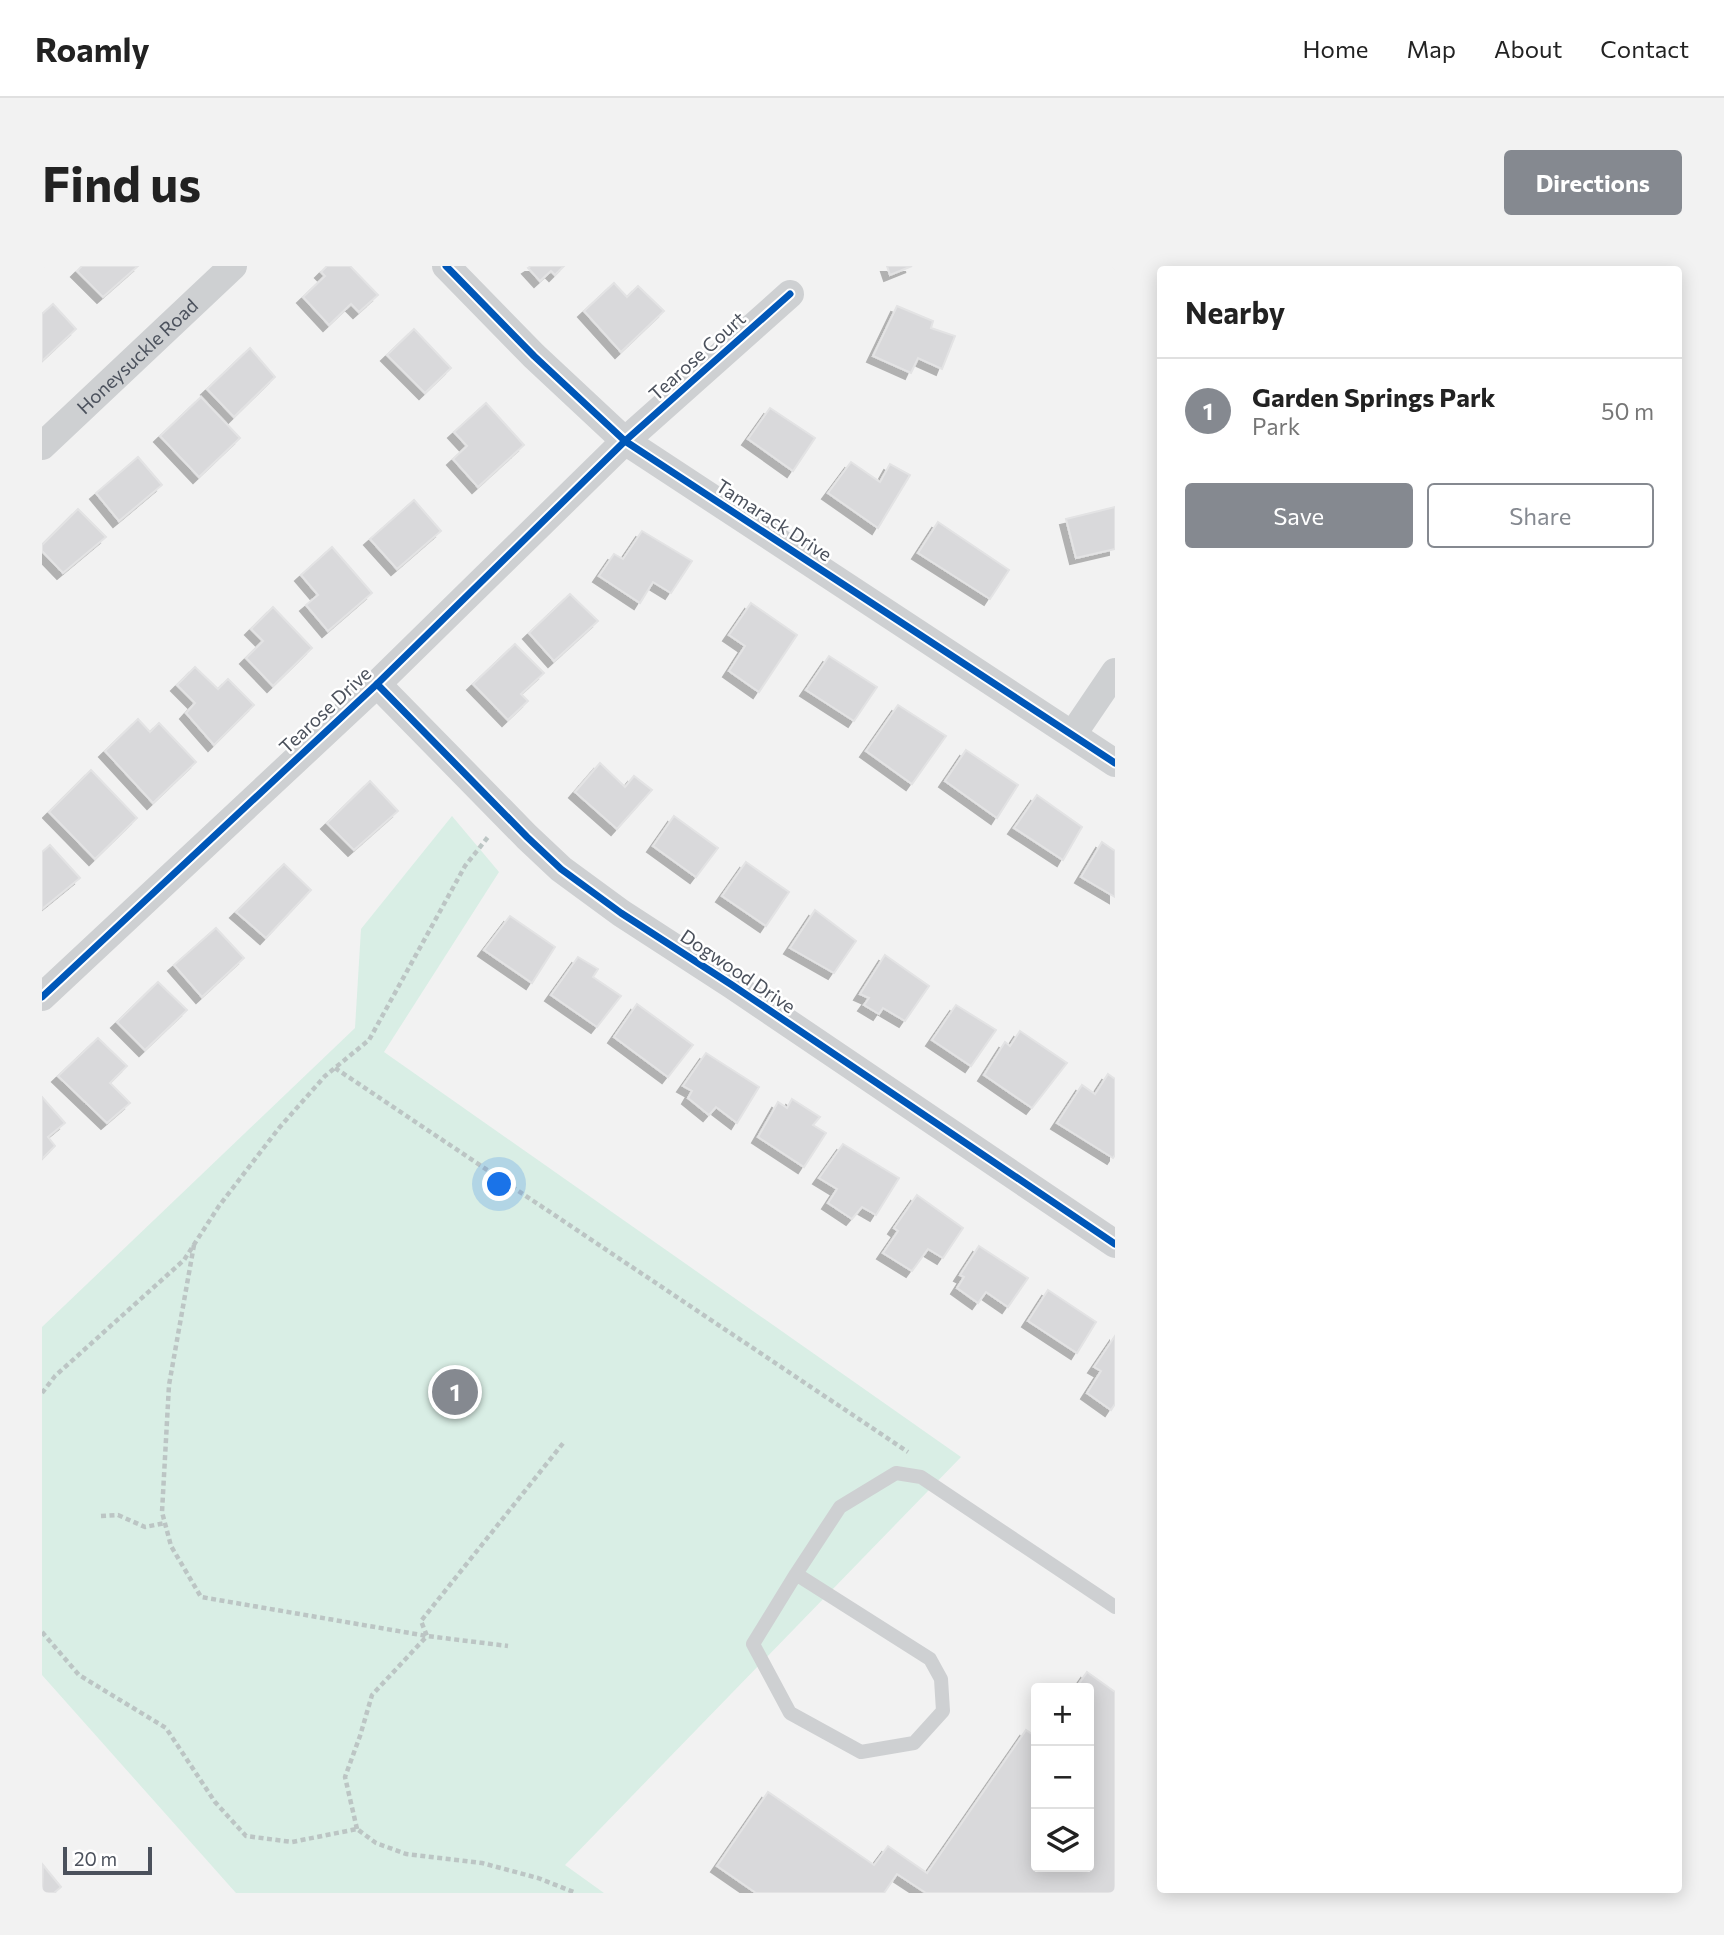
<!DOCTYPE html>
<meta charset="utf-8">
<style>
body{margin:0;font-family:Commissioner,sans-serif;background:#f2f2f2;color:#222}
.controls{position:absolute;right:21px;bottom:21px;display:grid;overflow:hidden;border-radius:7px;box-shadow:0 4px 18px #0003}
.controls button{width:63px;height:63px;display:grid;place-items:center;padding:0;border:0;border-bottom:2px solid #e0e0e0;background:#fff;color:#222;font:35px sans-serif}
.scale{position:absolute;left:21px;bottom:18px;width:89px;box-sizing:border-box;padding-left:7px;border:4px solid #4b515c;border-top:0;font-size:19px;line-height:24px;white-space:nowrap;color:#4b515c;-webkit-text-stroke:5px #fff;paint-order:stroke}
.you{position:absolute;left:458px;top:919px;width:24px;height:24px;margin:-18px;border:5px solid #fff;border-radius:50%;background:#1a73e8;box-shadow:0 0 0 10px #1a73e833}
.badge{display:grid;place-items:center;width:46px;height:46px;border-radius:50%;background:#858990;color:#fff;font-size:23px;font-weight:700}
.pin{position:absolute;translate:-50% -50%;border:4px solid #fff;box-shadow:0 2px 7px #0006}
.list{margin:0;padding:0;list-style:none}
h2{display:flex;justify-content:space-between;align-items:center;height:91px;margin:0;padding:0 28px;font-size:30px}
h2 small{font-size:23px;font-weight:400;color:#767676}
.list li{display:grid;grid-template-columns:46px 1fr auto;gap:21px;align-items:center;box-sizing:border-box;height:105px;padding:0 28px;border-top:2px solid #e0e0e0}
.list b{display:block;font-size:26px;white-space:nowrap}
.list p{margin:0;font-size:23px;white-space:nowrap;color:#767676}
.list em{font-size:23px;font-style:normal;color:#767676}
.actions{display:flex;gap:14px;padding:21px 28px}
.actions a{flex:1;padding:16px 0;border:2px solid #858990;border-radius:7px;text-align:center;font-size:24px;color:#858990}
.actions .main{background:#858990;color:#fff}
.icon{flex:none;width:38px;height:38px;fill:none;stroke:currentColor;stroke-width:2;stroke-linecap:round;stroke-linejoin:round}
.map{position:relative;flex:none;width:1073px;height:1627px;overflow:hidden;border-radius:7px}
header{display:flex;align-items:center;gap:42px;box-sizing:border-box;height:98px;padding:0 35px;background:#fff;border-bottom:2px solid #e0e0e0}
header strong{font-size:33px}
nav{display:flex;gap:38px;margin-inline-start:auto;font-size:24px}
.intro{display:flex;align-items:center;justify-content:space-between;box-sizing:border-box;height:168px;padding:0 42px}
h1{margin:0;font-size:49px}
.button{padding:18px 32px;border-radius:7px;background:#858990;color:#fff;font-size:24px;font-weight:700}
main{display:flex;gap:42px;padding:0 42px}
aside{flex:1;background:#fff;border-radius:7px;box-shadow:0 4px 18px #0003}
.map>svg:first-child{display:block}
.green{fill:#d9eee5}
.building{fill:#d9d9db;stroke:#e3e3e4;stroke-width:2;filter:url(#shadow)}
.lines{fill:none;stroke-linecap:round;stroke-linejoin:round}
.path{stroke:#bcc5c4;stroke-width:4.5;stroke-dasharray:5 3.5;stroke-linecap:butt}
.service{stroke:#ced0d2;stroke-width:14}
.minor{stroke:#ced0d2;stroke-width:28}
.cycleway-casing{stroke:#fff;stroke-width:11}
.cycleway{stroke:#0057b8;stroke-width:7}
.labels{text-anchor:middle;stroke-width:5;stroke-linejoin:round;paint-order:stroke}
.street-label{font-size:19px;fill:#4b515c;stroke:#fff}
</style>
<header>
<strong>Roamly</strong>
<nav><a>Home</a><a>Map</a><a>About</a><a>Contact</a></nav>
</header>
<div class="intro"><h1>Find us</h1><a class="button">Directions</a></div>
<main>
<div class="map">
<svg width="1073" height="1627" viewBox="0 0 1073 1627">
<defs>
<filter id="shadow"><feDropShadow dx="-6" dy="6" stdDeviation="0" flood-color="#0004"/></filter>
</defs>
<rect width="100%" height="100%" fill="#f2f2f2"/>
<path class="green" d="M410 550 457 606 342 786 919 1191 523 1599 562 1627H194L0 1409V1061L313 762 319 663Z"/>
<g class="building">
<path d="M40 0H96L61 31 35 5Z"/>
<path d="M285 0H308L336 29 317 46 309 38 287 59 261 31 283 10 279 6Z"/>
<path d="M489 0H522L513 9 509 5 498 15 486 2Z"/>
<path d="M845 0H870L848 9Z"/>
<path d="M572 17 585 31 596 20 622 45 579 86 542 45Z"/>
<path d="M11 38 34 63 0 95V48Z"/>
<path d="M855 40 891 55 889 62 913 70 900 103 876 92 869 107 831 90Z"/>
<path d="M372 63 409 102 383 127 345 89Z"/>
<path d="M208 82 233 111 192 151 165 123Z"/>
<path d="M159 131 198 172 157 211 118 170Z"/>
<path d="M444 137 482 179 436 221 411 193 425 180 412 166Z"/>
<path d="M728 142 773 172 751 205 706 173Z"/>
<path d="M96 191 120 219 77 255 54 227Z"/>
<path d="M809 196 838 216 848 198 868 209 836 262 786 227Z"/>
<path d="M372 234 399 265 355 303 328 273Z"/>
<path d="M1073 241V283L1034 292 1024 253Z"/>
<path d="M36 243 64 271 21 307 0 285V279Z"/>
<path d="M896 256 967 304 948 333 876 287Z"/>
<path d="M600 265 650 295 629 327 611 316 598 337 557 310 572 288 581 293Z"/>
<path d="M290 281 330 327 286 365 264 339 276 329 259 309Z"/>
<path d="M528 328 556 355 512 395 487 367Z"/>
<path d="M709 337 755 369 717 426 687 405 703 380 687 369Z"/>
<path d="M231 341 270 382 231 420 204 392 221 375 209 363Z"/>
<path d="M473 378 502 407 479 428 486 435 466 454 431 418Z"/>
<path d="M787 390 835 421 812 455 764 424Z"/>
<path d="M153 401 176 423 186 413 212 439 172 479 144 447 153 437 135 419Z"/>
<path d="M856 439 904 470 870 518 824 485Z"/>
<path d="M96 453 108 466 117 457 154 496 111 537 63 485Z"/>
<path d="M924 484 976 519 955 552 903 515Z"/>
<path d="M558 497 583 521 592 510 610 524 575 563 533 526Z"/>
<path d="M49 504 95 552 53 593 7 546Z"/>
<path d="M328 515 356 545 312 584 285 557Z"/>
<path d="M995 529 1040 561 1021 594 972 562Z"/>
<path d="M632 550 676 582 654 611 611 580Z"/>
<path d="M1060 576 1073 585V631L1039 611Z"/>
<path d="M8 579 38 612 0 643V586Z"/>
<path d="M704 596 747 626 724 660 680 630Z"/>
<path d="M242 598 269 624 224 672 194 646Z"/>
<path d="M773 644 814 675 792 707 748 682Z"/>
<path d="M468 650 513 681 490 717 442 684Z"/>
<path d="M174 662 202 692 160 731 132 699Z"/>
<path d="M843 689 887 720 863 755 841 742 837 748 822 739 827 732 818 728Z"/>
<path d="M536 691 556 703 551 711 579 730 555 761 509 729Z"/>
<path d="M116 716 145 744 103 784 75 756Z"/>
<path d="M595 738 651 779 626 811 572 771Z"/>
<path d="M914 739 954 764 929 800 890 774Z"/>
<path d="M978 765 1025 797 990 842 942 809 963 776 968 780Z"/>
<path d="M56 772 85 800 68 817 88 837 65 857 16 810Z"/>
<path d="M664 787 717 821 695 857 674 841 667 849 646 832 650 825 641 820Z"/>
<path d="M1066 808 1073 813V889L1071 892 1015 857 1040 819 1053 828Z"/>
<path d="M0 831 23 857 6 871 13 880 0 893Z"/>
<path d="M750 833 778 851 771 859 784 867 762 901 716 871 736 836 745 842Z"/>
<path d="M801 878 857 912 834 949 820 941 810 953 786 937 795 923 777 912Z"/>
<path d="M875 929 921 962 901 992 886 983 870 1005 841 987 856 965 852 962Z"/>
<path d="M937 980 986 1012 966 1041 944 1026 936 1037 915 1022 922 1011 918 1009Z"/>
<path d="M1006 1024 1054 1056 1035 1087 986 1055Z"/>
<path d="M1073 1070V1138L1069 1144 1045 1127 1059 1105 1052 1101Z"/>
<path d="M1045 1406 1073 1426V1627H884L855 1608 842 1627H714L675 1600 726 1526 832 1599 846 1580 885 1607 984 1464 994 1471V1601H1047V1422H1034Z"/>
<path d="M1 1599 19 1621 12 1627H0Z"/>
</g>
<g class="lines">
<g class="path">
<path d="M293 802 866 1186"/>
<path d="M152 979 127 1119 120 1246 129 1280 159 1331 385 1370 466 1380"/>
<path d="M0 1127 13 1110 142 994 177 940 237 862 283 810 327 774 423 600 446 571"/>
<path d="M59 1250 76 1249 103 1261 123 1257"/>
<path d="M0 1366 37 1409 124 1462 173 1536 204 1570 250 1576 315 1563 334 1577 364 1588 440 1597 496 1612 534 1627"/>
<path d="M315 1563 303 1511 318 1470 330 1429 385 1370 379 1355 522 1176"/>
</g>
<path class="service" d="M754 1308 888 1393 899 1413 901 1445 872 1477 819 1486 748 1447 711 1378 754 1308 798 1241 854 1207 879 1211 1073 1341"/>
<g class="minor">
<path d="M404 0 492 90 583 175 1073 497"/>
<path id="s1" d="M0 180 191 0"/>
<path d="M335 418 485 571 519 603 579 647 690 719 1073 978"/>
<path d="M1031 468 1073 406"/>
<path d="M0 731 335 418 583 175 748 28"/>
</g>
<defs>
<g id="cycleway">
<path d="M404 0 492 90 583 175 1073 497"/>
<path d="M335 418 485 571 519 603 579 647 690 719 1073 978"/>
<path d="M0 731 335 418 583 175 748 28"/>
</g>
</defs>
<use href="#cycleway" class="cycleway-casing"/>
<use href="#cycleway" class="cycleway"/>
</g>
<g class="labels">
<g class="street-label">
<text dy="7" stroke="none"><textPath href="#s1" startOffset="131">Honeysuckle Road</textPath></text>
<text transform="translate(655 90) rotate(-42)" y="7">Tearose Court</text>
<text transform="translate(732 254) rotate(33)" y="7">Tamarack Drive</text>
<text transform="translate(283 444) rotate(-43)" y="7">Tearose Drive</text>
<text transform="translate(696 705) rotate(34)" y="7">Dogwood Drive</text>
</g>
</g>
</svg>
<div class="controls">
<button>+</button>
<button>−</button>
<button><svg class="icon" aria-label="layers" viewBox="0 0 24 24"><path d="M12 4l9 5-9 5-9-5zM3 14l9 5 9-5"/></svg></button>
</div>
<div class="scale">20 m</div>
<div class="you"></div>
<div class="pin badge" style="left:413px;top:1126px">1</div>
</div>
<aside>
<h2>Nearby<small></small></h2>
<ul class="list">
<li><span class="badge">1</span><div><b>Garden Springs Park</b><p>Park</p></div><em>50 m</em></li>
</ul>
<div class="actions"><a class="main">Save</a><a>Share</a></div>
</aside>
</main>
